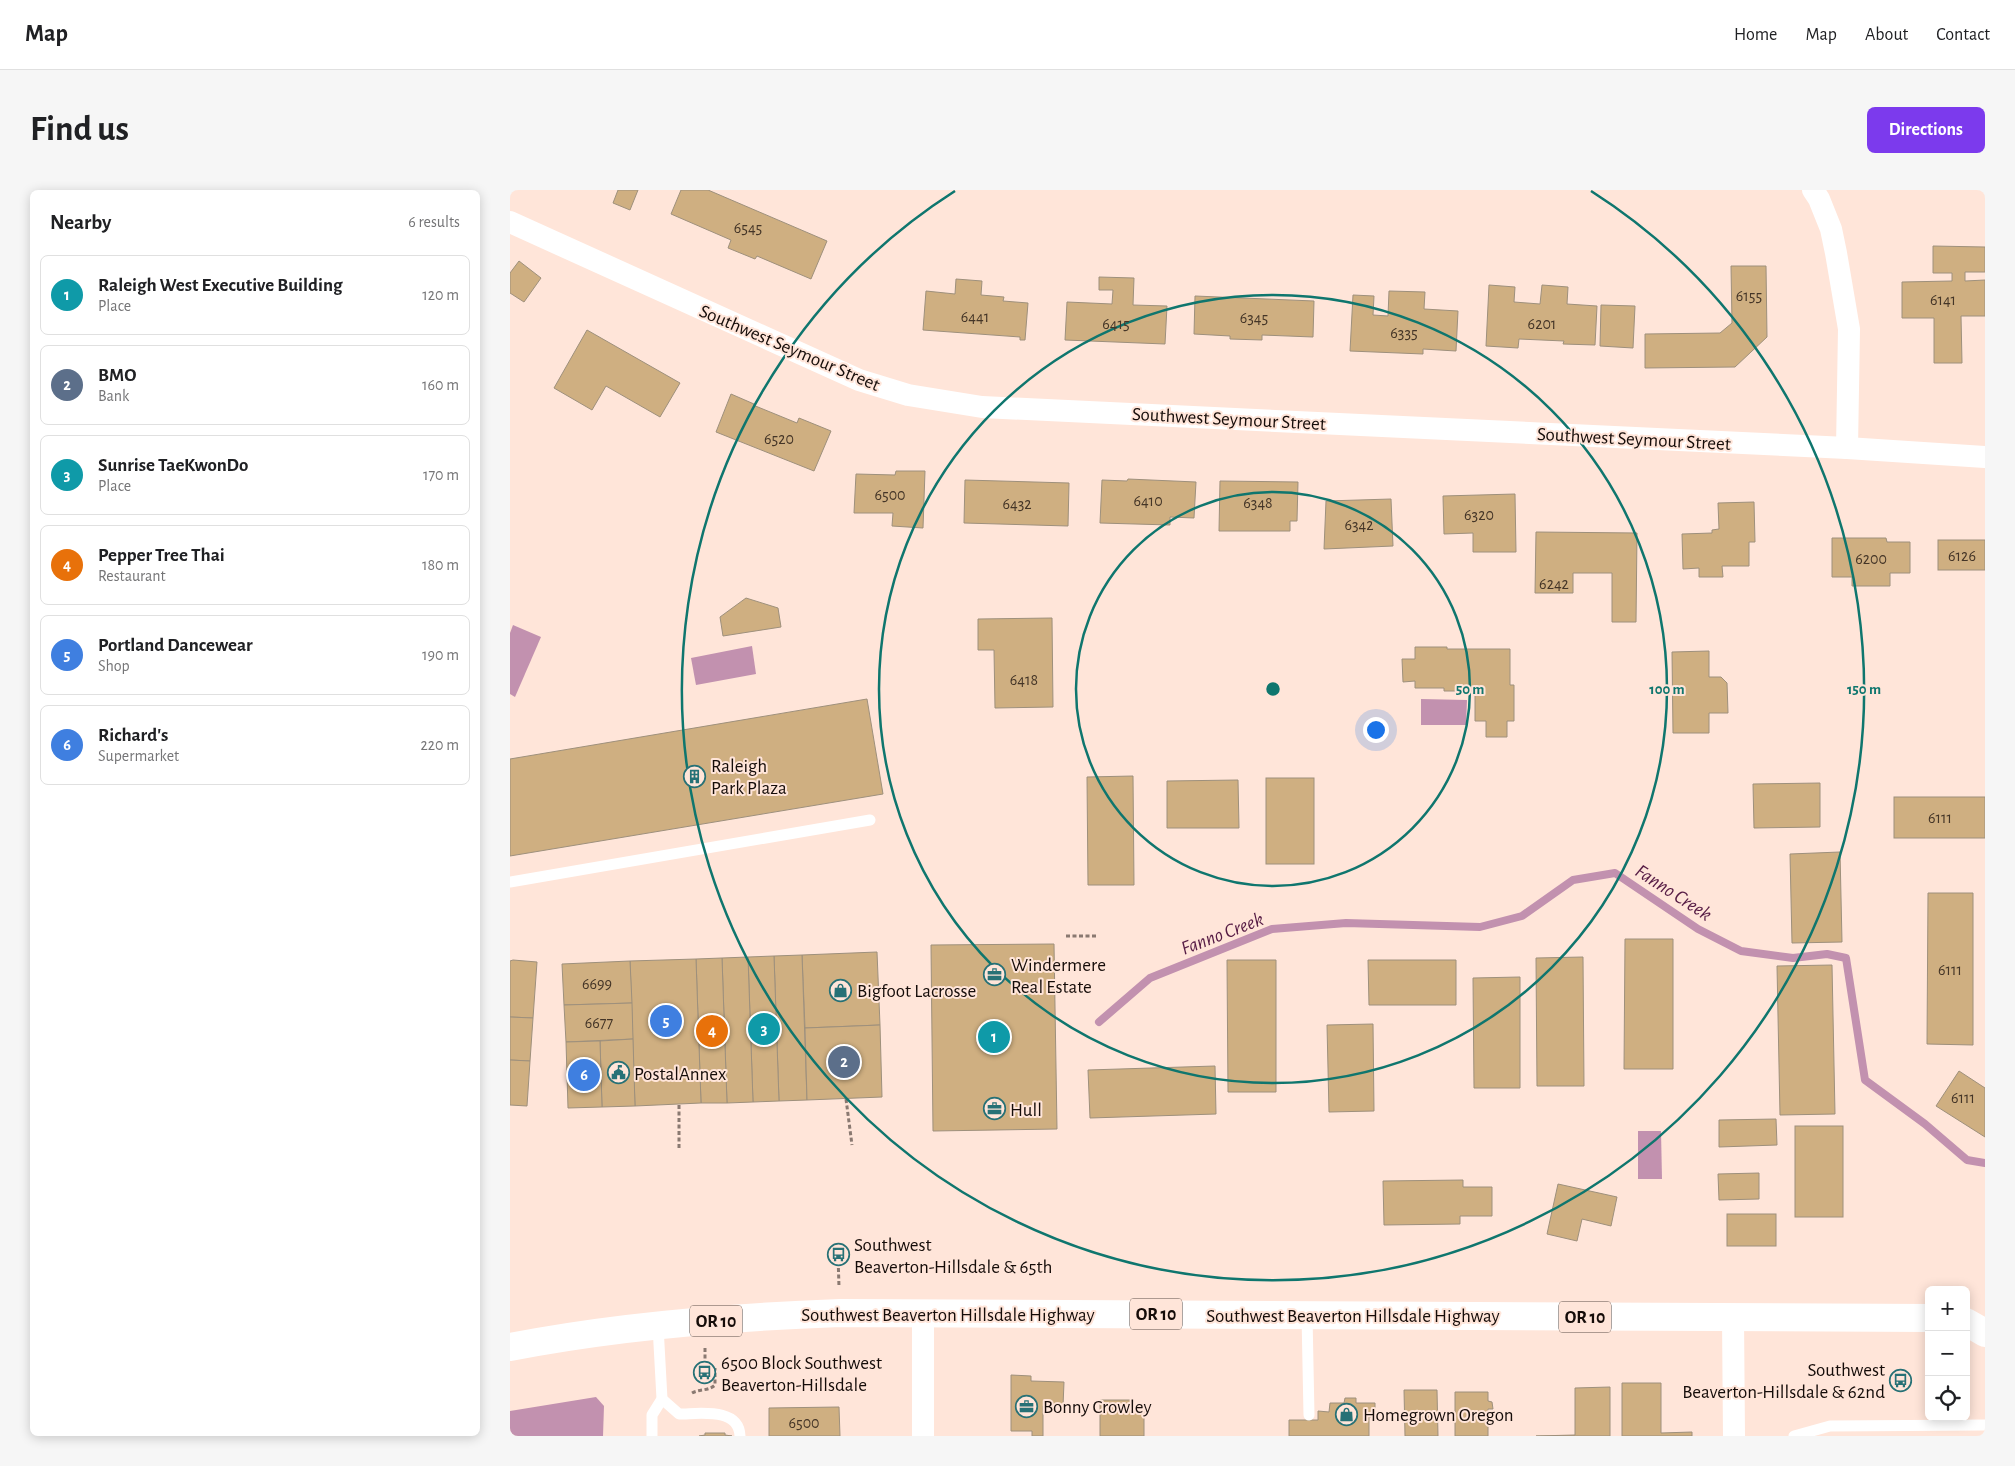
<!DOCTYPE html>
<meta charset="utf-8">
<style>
body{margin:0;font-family:"Alegreya Sans",sans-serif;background:#f6f6f6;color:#202124}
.controls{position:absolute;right:15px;bottom:15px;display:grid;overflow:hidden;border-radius:8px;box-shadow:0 2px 12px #0003}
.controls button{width:45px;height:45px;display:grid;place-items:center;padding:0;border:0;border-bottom:1px solid #e0e0e0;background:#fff;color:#202124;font:25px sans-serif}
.you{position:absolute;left:865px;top:539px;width:18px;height:18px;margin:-12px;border:4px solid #fff;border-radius:50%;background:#1a73e8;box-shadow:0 0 0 8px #1a73e833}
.badge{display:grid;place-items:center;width:32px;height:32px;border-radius:50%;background:#7c3aed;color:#fff;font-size:16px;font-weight:700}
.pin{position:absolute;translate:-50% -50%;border:2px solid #fff;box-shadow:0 1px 5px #0006}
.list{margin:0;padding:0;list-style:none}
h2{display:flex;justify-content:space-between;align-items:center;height:65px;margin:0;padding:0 20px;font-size:21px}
h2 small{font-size:16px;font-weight:400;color:#757577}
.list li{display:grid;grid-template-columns:32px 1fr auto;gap:15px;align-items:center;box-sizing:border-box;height:80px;margin:0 10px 10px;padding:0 10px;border:1px solid #e0e0e0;border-radius:8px}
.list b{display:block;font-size:19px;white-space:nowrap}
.list p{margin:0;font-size:16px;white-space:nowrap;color:#757577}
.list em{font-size:16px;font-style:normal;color:#757577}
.icon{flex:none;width:28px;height:28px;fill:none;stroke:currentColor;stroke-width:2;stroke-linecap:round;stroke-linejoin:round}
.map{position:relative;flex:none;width:1475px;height:1246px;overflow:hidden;border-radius:8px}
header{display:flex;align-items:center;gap:30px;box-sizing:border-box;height:70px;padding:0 25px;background:#fff;border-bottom:1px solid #e0e0e0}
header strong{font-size:24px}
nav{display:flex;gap:28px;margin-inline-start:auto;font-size:18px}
.intro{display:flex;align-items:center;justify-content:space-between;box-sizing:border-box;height:120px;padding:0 30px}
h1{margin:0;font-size:35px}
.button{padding:12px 22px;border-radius:8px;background:#7c3aed;color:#fff;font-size:18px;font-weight:700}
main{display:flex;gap:30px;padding:0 30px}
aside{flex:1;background:#fff;border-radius:8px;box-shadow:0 2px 12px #0003}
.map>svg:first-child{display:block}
.water{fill:#c291af}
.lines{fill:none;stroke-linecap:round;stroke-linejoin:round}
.stream{stroke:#c291af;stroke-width:8}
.building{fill:#cfaf81;stroke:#9e907c}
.path{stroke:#8a7971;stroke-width:3;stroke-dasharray:4 2.5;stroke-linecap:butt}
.service{stroke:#fff;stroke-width:11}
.minor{stroke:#fff;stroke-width:22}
.primary{stroke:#fff;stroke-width:28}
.ring{fill:none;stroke:#0f766e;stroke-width:2.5}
.labels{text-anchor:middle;stroke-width:4;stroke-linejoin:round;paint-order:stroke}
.number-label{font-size:16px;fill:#443527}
.shield{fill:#ffe5d9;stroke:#5b4d47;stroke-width:1}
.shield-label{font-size:18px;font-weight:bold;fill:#150c09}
.street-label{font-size:19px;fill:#150c09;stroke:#ffe5d9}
.poi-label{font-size:19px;fill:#150c09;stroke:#ffe5d9;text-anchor:start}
.water-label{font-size:20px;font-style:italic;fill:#561b44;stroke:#ffe5d9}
.centre{fill:#0f766e;stroke:#ffe5d9;stroke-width:2.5}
.ring-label{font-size:15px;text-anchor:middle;font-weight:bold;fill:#0f766e;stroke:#ffe5d9;stroke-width:4;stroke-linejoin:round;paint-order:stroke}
</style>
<header>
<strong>Map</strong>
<nav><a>Home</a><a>Map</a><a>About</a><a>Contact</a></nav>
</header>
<div class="intro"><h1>Find us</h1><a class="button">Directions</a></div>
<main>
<aside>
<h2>Nearby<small>6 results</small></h2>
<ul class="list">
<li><span class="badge" style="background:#0f9aa8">1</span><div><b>Raleigh West Executive Building</b><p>Place</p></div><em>120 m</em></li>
<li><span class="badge" style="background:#5c6f8a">2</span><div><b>BMO</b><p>Bank</p></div><em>160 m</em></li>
<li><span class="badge" style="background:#0f9aa8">3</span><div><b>Sunrise TaeKwonDo</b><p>Place</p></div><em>170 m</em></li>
<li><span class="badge" style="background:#e8710a">4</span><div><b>Pepper Tree Thai</b><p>Restaurant</p></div><em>180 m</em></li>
<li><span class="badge" style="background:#3f7fe0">5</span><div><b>Portland Dancewear</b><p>Shop</p></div><em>190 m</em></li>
<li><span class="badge" style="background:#3f7fe0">6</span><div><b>Richard's</b><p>Supermarket</p></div><em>220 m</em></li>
</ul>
</aside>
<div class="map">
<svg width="1475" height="1246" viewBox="0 0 1475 1246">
<rect width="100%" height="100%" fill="#ffe5d9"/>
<g class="water">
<path d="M3 435 31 447 5 507 0 504V443Z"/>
<path d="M242 456 246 484 186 495 181 468Z"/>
<path d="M911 509 957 510 956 535H911Z"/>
<path d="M1128 941H1151L1152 989H1128Z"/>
<path d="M86 1207 94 1216 93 1246H0V1221Z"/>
</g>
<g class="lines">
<path class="stream" d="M589 832 640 788 762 739 836 733 970 737 1012 726 1063 690 1105 683 1188 739 1231 761 1283 768 1317 764 1336 768 1355 890 1415 934 1457 970 1475 973"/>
</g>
<g class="building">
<path d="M108 0H128L120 20 103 13Z"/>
<path d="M171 0H198L317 51 301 89 247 66 245 69 218 58 221 50 161 24Z"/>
<path d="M1423 56 1475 57V82H1455V91L1475 90V126H1451L1452 173H1424V128H1392V92L1442 91V83H1423Z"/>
<path d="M9 71 31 88 14 112 0 103V83Z"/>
<path d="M1221 76H1256L1257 147 1225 177 1135 178V144L1210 143 1222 133Z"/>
<path d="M589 87 624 88 623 115 657 116 655 154 555 150 557 112 602 114 603 100H589Z"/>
<path d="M446 89 472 91 471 105 494 107 493 111 518 113 515 150H510V147L413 140 416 101 445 104Z"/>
<path d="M979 95 1005 97 1004 112 1030 114 1032 95 1058 97 1057 114 1087 116 1085 155 1053 154 1054 151 1009 149 1008 158 976 156Z"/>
<path d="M879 101 915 102 914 119 948 121 946 161 913 159V164L840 161 843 105 864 106 863 125 878 126Z"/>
<path d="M685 106 804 111 803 147 752 145V150L720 149V146L684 144Z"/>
<path d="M1091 115 1125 116 1123 158 1090 156Z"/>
<path d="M77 140 170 193 150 227 96 196 82 220 44 198Z"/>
<path d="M221 204 244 214 243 215 287 233 289 228 321 241 304 281 206 242Z"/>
<path d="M386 281H415L413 338 382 336 383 323H344L346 284 385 285Z"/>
<path d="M618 289 686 292 684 328 660 327V335L590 333 592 290 617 291Z"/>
<path d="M455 290 559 293 558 336 454 333Z"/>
<path d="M710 291 788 292 787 331H780V341H709Z"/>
<path d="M1005 304 1006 362H963V343L934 344 933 306Z"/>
<path d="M881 309 883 356 814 359 816 311Z"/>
<path d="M1244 312 1245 352H1239V376H1212L1213 387H1189V378L1173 379 1172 344 1202 343V340L1209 339 1208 313Z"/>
<path d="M1026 342 1127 343 1126 432H1102V383H1063V403H1025Z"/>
<path d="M1322 348H1376L1377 352H1400V383H1380V396H1342V387H1322Z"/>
<rect x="1428" y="350" width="47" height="30"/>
<path d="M236 408 268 418 271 437 213 446 210 427Z"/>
<path d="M542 428 543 517 485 518 484 460H468V429Z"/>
<path d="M905 457H937V459H1000V495H1004V531H997V547H976V531H965V501H934V498H905V491L893 492 892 469H905Z"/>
<path d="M1199 461V487H1211L1217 493 1218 523H1199V543H1163L1162 462Z"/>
<path d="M357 509 373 604 0 666V569Z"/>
<path d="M623 586 624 695H578L577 587Z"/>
<rect x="756" y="588" width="48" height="86"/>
<path d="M728 590 729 638H657V591Z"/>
<path d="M1310 593V637L1244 638 1243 594Z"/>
<rect x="1384" y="607" width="91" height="41"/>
<path d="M1330 662 1332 752 1282 753 1280 664Z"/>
<path d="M1418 703H1463V855L1417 854Z"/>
<path d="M1115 749H1163V879H1114Z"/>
<path d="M544 754 547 939 423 941 421 755Z"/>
<path d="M367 762 370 835 295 838 292 765Z"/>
<path d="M292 765 297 910 269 911 264 766Z"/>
<path d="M264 766 269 911 243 912 238 767Z"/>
<path d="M238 767 243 912 217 913 212 768Z"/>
<path d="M1073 767 1074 896H1027L1026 768Z"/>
<path d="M212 768 217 913H191L186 769Z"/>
<path d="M186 769 191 913 125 916 120 771Z"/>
<path d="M3 770 27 772 23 828 0 827V771Z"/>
<path d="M717 770H766V902H718Z"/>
<path d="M858 770H946V815H859Z"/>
<path d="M120 771 122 813 54 815 52 774Z"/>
<path d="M1322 775 1325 924 1270 925 1267 776Z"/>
<path d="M1010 787V898H964L963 788Z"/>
<path d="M122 813 123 849 56 852 54 815Z"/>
<path d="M0 827 23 828 20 871 0 870Z"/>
<path d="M863 834 864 921 819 922 817 835Z"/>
<path d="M370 835 372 907 297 910 295 838Z"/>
<path d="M123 849 125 916 92 917 90 851Z"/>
<path d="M90 851 92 917 58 918 56 852Z"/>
<path d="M0 870 20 871 17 916 0 915Z"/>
<path d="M705 876 706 924 580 928 578 880Z"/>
<path d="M1449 881 1475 898V947L1426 916Z"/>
<path d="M1266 929 1267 955 1209 957V930Z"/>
<rect x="1285" y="936" width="48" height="91"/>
<path d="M1249 983V1009L1209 1010 1208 984Z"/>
<path d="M953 990V997H982V1026H950V1034L874 1035 873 991Z"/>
<path d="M1048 994 1107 1007 1101 1036 1072 1029 1067 1051 1037 1044Z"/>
<rect x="1217" y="1024" width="49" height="32"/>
<path d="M501 1185 521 1186V1191L554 1192 553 1216H533V1246H522V1241H501Z"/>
<path d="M1112 1193H1151V1243L1182 1242V1246H1112Z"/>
<path d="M1100 1197V1246H1026L1065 1245V1198Z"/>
<path d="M894 1200H927L928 1246H895Z"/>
<path d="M945 1202H978V1211L982 1212 983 1219H978V1246H945Z"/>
<path d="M835 1208H846V1213H865V1227H859V1246H779V1230H808V1221L819 1222 820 1213H834Z"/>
<path d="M590 1210H622V1215H634V1246H590Z"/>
<path d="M329 1217 330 1246H259V1218Z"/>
<path d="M195 1243H215V1245L222 1246H189L195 1245Z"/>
</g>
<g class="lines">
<g class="path">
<path d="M556 746H588"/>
<path d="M336 909 342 955"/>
<path d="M169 915V959"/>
<path d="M328 1065 329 1097"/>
<path d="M195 1158V1183"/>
<path d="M182 1203C189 1199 199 1201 205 1195V1178"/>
</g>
<g class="service">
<path d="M0 692 360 630"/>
<path d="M797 1125 799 1225"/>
<path d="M152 1209 169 1224C189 1224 229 1217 230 1246"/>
<path d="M142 1246V1225L152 1209 148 1136"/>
<path d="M1284 1246 1320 1236 1475 1235"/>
</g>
<g class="minor">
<path d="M1303 0 1309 9 1321 39 1326 63 1339 139 1337 258"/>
<path d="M0 32 349 190 398 205 472 217 1337 258 1475 267"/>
<path d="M1223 1127 1224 1246"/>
<path d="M413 1246V1122"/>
</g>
<g class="primary">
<path d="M1456 1132 1475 1143"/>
<path d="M0 1157C108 1136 220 1127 330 1123L1419 1128"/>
</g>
</g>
<g class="ring">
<circle cx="763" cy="499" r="197"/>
<circle cx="763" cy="499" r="394"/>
<path d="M1081 1A591 591 0 1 1 445 1"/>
</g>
<defs>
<symbol id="building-ring" viewBox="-11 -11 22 22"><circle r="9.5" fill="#ffe5d9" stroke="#277176" stroke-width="1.5"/><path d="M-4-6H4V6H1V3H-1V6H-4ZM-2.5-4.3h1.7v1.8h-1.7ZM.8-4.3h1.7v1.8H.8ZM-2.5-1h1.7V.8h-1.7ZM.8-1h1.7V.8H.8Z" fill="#277176"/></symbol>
<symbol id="office-ring" viewBox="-11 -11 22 22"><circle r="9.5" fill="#ffe5d9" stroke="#277176" stroke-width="1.5"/><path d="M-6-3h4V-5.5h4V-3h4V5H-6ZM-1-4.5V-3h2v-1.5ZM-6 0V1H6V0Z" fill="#277176"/></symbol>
<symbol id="shop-ring" viewBox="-11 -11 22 22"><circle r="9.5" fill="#ffe5d9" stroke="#277176" stroke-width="1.5"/><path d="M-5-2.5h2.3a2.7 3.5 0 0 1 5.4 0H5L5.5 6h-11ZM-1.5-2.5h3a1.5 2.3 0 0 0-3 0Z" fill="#277176"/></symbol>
<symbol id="civic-ring" viewBox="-11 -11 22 22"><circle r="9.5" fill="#ffe5d9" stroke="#277176" stroke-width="1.5"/><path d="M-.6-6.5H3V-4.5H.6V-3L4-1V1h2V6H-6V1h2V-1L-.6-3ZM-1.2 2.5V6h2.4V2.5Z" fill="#277176"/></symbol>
<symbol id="bus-ring" viewBox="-11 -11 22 22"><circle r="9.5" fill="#ffe5d9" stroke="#277176" stroke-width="1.5"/><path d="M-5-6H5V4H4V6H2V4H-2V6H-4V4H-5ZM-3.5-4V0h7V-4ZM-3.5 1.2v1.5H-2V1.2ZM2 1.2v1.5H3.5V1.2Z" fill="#277176"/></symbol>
</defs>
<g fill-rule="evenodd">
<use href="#building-ring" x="172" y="574" width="25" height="25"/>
<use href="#office-ring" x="472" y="772" width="25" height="25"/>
<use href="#shop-ring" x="318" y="788" width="25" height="25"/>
<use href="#civic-ring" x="96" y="870" width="25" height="25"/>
<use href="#office-ring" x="472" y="906" width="25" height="25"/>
<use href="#bus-ring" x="316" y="1052" width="25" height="25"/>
<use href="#bus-ring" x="182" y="1170" width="25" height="25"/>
<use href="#bus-ring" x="1378" y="1178" width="25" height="25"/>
<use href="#office-ring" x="504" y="1204" width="25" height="25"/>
<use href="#shop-ring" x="824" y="1212" width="25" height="25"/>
</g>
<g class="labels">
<g class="number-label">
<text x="238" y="43">6545</text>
<text x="1239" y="111">6155</text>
<text x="1433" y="115">6141</text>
<text x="465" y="132">6441</text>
<text x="744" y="133">6345</text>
<text x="606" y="139">6415</text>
<text x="1032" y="139">6201</text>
<text x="894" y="148">6335</text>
<text x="269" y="254">6520</text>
<text x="380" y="310">6500</text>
<text x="638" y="316">6410</text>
<text x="748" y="318">6348</text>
<text x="507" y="319">6432</text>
<text x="969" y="330">6320</text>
<text x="849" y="340">6342</text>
<text x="1452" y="371">6126</text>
<text x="1361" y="374">6200</text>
<text x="1044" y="399">6242</text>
<text x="514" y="495">6418</text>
<text x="1430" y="633">6111</text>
<text x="1440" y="785">6111</text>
<text x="87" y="799">6699</text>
<text x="89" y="838">6677</text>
<text x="1453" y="913">6111</text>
<text x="294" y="1238">6500</text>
</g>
<g class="shield">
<rect x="620" y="1108.5" width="52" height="31" rx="4"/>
<rect x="1049" y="1111.5" width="52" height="31" rx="4"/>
<rect x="180" y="1115.5" width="52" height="31" rx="4"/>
</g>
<g class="shield-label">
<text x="646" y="1130">OR 10</text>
<text x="1075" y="1133">OR 10</text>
<text x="206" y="1137">OR 10</text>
</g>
<g class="street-label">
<text transform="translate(280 157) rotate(23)" y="7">Southwest Seymour Street</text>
<text transform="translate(719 228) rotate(3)" y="7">Southwest Seymour Street</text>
<text transform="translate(1124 248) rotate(3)" y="7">Southwest Seymour Street</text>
<text x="438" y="1131">Southwest Beaverton Hillsdale Highway</text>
<text x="843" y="1132">Southwest Beaverton Hillsdale Highway</text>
</g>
<g class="poi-label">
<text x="201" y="582">Raleigh<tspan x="201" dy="22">Park Plaza</tspan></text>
<text x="501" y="781">Windermere<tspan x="501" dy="22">Real Estate</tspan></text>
<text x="347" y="807">Bigfoot Lacrosse</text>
<text x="124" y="890">PostalAnnex</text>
<text x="500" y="926">Hull</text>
<text x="344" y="1061">Southwest<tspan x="344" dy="22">Beaverton-Hillsdale &amp; 65th</tspan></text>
<text x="211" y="1179">6500 Block Southwest<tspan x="211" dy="22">Beaverton-Hillsdale</tspan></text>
<text x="1375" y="1186" text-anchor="end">Southwest<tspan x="1375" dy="22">Beaverton-Hillsdale &amp; 62nd</tspan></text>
<text x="533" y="1223">Bonny Crowley</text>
<text x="853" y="1231">Homegrown Oregon</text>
</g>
<g class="water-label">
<text transform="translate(1164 702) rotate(33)" y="7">Fanno Creek</text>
<text transform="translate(712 743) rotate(-21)" y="7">Fanno Creek</text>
</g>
</g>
<circle cx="763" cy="499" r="8" class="centre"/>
<g class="ring-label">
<text x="960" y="504">50 m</text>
<text x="1157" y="504">100 m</text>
<text x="1354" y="504">150 m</text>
</g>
</svg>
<div class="controls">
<button>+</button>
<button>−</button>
<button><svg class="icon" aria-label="locate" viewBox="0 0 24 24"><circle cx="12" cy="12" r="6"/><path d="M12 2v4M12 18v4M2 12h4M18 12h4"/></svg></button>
</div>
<div class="you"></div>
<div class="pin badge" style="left:484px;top:847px;background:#0f9aa8">1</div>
<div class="pin badge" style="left:334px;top:872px;background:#5c6f8a">2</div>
<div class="pin badge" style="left:254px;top:839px;background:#0f9aa8">3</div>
<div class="pin badge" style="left:202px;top:841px;background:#e8710a">4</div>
<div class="pin badge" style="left:156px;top:831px;background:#3f7fe0">5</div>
<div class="pin badge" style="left:74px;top:885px;background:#3f7fe0">6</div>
</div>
</main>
